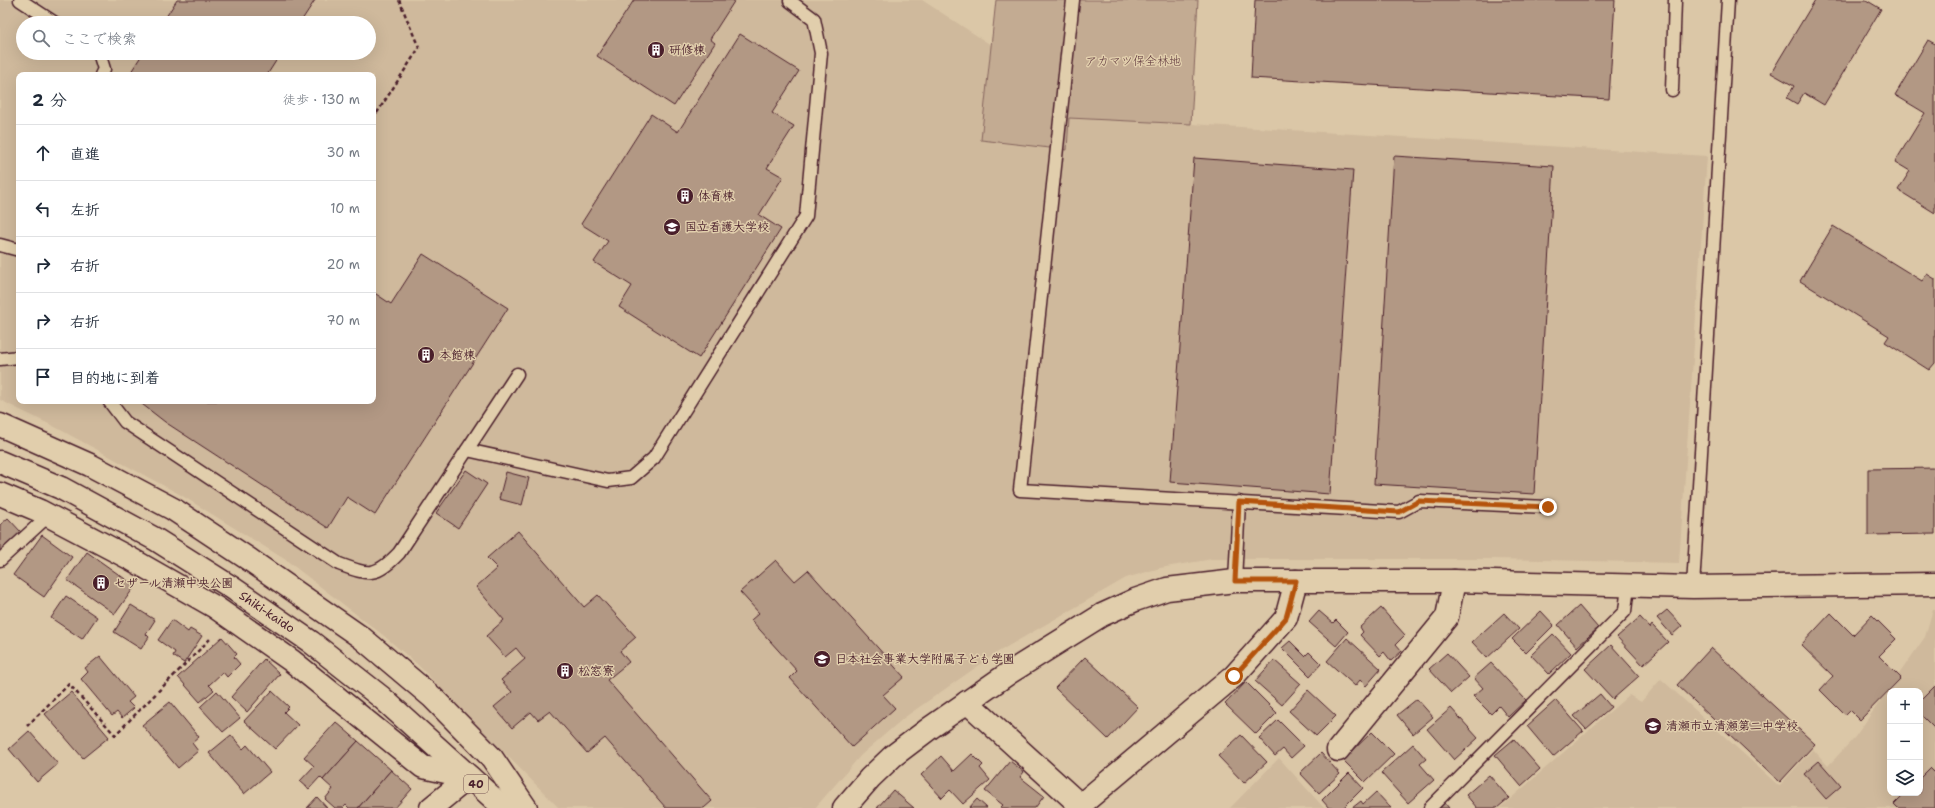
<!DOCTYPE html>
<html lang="ja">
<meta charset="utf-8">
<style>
body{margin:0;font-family:"Shantell Sans","Klee One",sans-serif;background:#f6f6f7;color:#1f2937}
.controls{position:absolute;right:12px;bottom:12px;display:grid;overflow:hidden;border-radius:8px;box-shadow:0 4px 16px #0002}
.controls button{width:36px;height:36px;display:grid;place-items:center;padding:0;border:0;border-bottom:1px solid #e0e1e3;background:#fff;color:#1f2937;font:20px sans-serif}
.stop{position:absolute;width:12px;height:12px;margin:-9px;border:3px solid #b45309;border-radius:50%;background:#fff}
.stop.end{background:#b45309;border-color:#fff;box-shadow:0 1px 4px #0008}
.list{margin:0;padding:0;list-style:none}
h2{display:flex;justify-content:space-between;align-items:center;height:52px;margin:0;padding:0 16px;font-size:17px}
h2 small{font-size:13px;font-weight:400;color:#747a83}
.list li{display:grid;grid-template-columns:26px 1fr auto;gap:12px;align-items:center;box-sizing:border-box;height:56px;padding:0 16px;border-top:1px solid #e0e1e3}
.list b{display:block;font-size:15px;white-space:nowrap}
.list em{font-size:13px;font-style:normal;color:#747a83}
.icon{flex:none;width:22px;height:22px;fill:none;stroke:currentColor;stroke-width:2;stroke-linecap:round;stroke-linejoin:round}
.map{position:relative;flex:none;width:1935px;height:808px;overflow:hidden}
.search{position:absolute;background:#fff;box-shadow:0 4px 16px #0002;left:16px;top:16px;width:360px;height:44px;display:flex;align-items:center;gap:10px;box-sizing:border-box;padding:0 14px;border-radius:22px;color:#747a83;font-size:15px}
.panel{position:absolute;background:#fff;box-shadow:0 4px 16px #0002;left:16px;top:72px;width:360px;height:332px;border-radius:8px}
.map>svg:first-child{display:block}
.built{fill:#cfb99c;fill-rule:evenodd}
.green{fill:#c3ab92;stroke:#86655e}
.building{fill:#b29884;stroke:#4a1f2b}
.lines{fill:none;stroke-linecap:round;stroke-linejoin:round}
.service-casing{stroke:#4a1f2b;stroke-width:15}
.minor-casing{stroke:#4a1f2b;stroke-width:25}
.tertiary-casing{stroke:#4a1f2b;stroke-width:25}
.primary-casing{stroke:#4a1f2b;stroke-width:25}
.path{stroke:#4a1f2b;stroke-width:2.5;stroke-dasharray:4 3;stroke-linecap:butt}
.service{stroke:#e1ceac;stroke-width:12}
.minor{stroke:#e1ceac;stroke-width:22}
.tertiary{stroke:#e1ceac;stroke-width:22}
.primary{stroke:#e1ceac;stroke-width:22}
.route{stroke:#b45309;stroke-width:5}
.labels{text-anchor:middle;stroke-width:3;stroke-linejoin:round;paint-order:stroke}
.shield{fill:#e1ceac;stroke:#775452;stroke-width:1}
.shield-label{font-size:11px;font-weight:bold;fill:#4a1f2b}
.poi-label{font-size:12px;font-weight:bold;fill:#4a1f2b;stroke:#e1ceac;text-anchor:start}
.park-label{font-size:12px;fill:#5c343a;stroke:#e1ceac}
.street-label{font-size:12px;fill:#4a1f2b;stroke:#e1ceac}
</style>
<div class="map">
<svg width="1935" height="808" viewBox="0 0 1935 808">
<rect width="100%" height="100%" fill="#dbc7a7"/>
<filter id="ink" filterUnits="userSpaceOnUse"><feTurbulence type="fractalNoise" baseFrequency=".025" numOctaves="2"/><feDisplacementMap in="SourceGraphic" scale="8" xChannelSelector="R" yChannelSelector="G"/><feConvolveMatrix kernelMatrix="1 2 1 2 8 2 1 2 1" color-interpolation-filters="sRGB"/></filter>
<g filter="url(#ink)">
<g class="built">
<path d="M0 0H922L991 45 996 0H1198L1191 124 1707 156 1679 563 1491 559H1212L1160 568 1126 578 998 652 905 717 861 755 815 808H559L417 664 383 635 286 560 181 495 55 427 0 400ZM23 23H369V53H23ZM19 75H373V401H19Z"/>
<path d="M1933 609H1935V808H1500L1629 695 1641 702 1661 679 1779 786 1813 749 1828 766 1855 737 1925 637ZM1890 691H1920V793H1890Z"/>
<path d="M1279 758 1324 808H1230Z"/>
</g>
<path class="green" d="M996 0H1198L1191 124 1069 118 1067 150 981 140Z"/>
<g class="building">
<path d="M177 0H315L300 23H162Z"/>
<path d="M634 0H735L710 39 715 43 674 106 597 56Z"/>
<path d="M1255 0H1615L1609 99 1251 78Z"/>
<path d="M1815 0H1866L1881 9 1824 105 1804 93 1797 104 1787 98 1794 86 1771 73Z"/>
<path d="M740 34 799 71 772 113 794 126 767 168 783 177 759 215 781 229 699 358 619 307 632 286 594 262 608 241 581 224 651 114 678 132Z"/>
<path d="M1928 40 1935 44V213L1898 190 1910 171 1895 162 1925 113 1895 95Z"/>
<path d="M143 53H281L267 75H129Z"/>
<path d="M1394 156 1554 166 1534 494 1374 484Z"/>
<path d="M1194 158 1353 170 1330 494 1170 482Z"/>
<path d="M1833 226 1922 281 1927 274 1935 279V363L1929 370 1885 342 1889 336 1800 281Z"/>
<path d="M423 254 508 308 375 515 347 497 328 528 165 422 138 401H373V292L391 304Z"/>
<path d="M1935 468V534L1868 535V469Z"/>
<path d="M466 470 487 484 458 528 436 513Z"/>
<path d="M506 472 529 478 522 505 499 499Z"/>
<path d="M8 518 21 532 0 551V525Z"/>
<path d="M518 531 584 607 598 595 636 637 620 651 629 662 607 680 712 801 704 808H666L605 738 587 753 550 711 538 720 531 712 512 728 494 707 512 692 501 680 525 659 516 648 505 657 486 636 504 620 476 587 497 568 487 558Z"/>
<path d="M42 535 72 557 44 597 13 575Z"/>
<path d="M87 552 135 586 115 614 67 580Z"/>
<path d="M776 560 795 581 808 570 904 677 883 695 895 708 852 747 790 678 797 671 751 620 759 613 740 592Z"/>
<path d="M66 596 97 617 82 639 51 618Z"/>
<path d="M131 605 155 620 146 634 149 637 141 649 114 632Z"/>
<path d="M1579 606 1598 628 1577 647 1558 625Z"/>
<path d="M1381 608 1405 635 1396 644 1402 651 1391 661 1384 652 1380 656 1360 635 1363 632 1360 627Z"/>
<path d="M1667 610 1682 626 1672 635 1657 618Z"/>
<path d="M1319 611 1333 623 1336 620 1348 632 1336 646 1309 622Z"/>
<path d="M1541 611 1554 625 1526 653 1512 639Z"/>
<path d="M1504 613 1519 629 1487 658 1472 642Z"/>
<path d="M1831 613 1853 635 1872 615 1896 639 1879 656 1901 678 1860 720 1850 710 1845 715 1820 690 1833 676 1801 645Z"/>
<path d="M1640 617 1650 628 1652 625 1668 642 1643 665 1617 637Z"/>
<path d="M172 620 188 632 190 629 202 636 184 663 173 656 175 652 158 640Z"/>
<path d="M1553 634 1571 653 1549 674 1531 655Z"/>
<path d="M222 637 237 654 234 657 240 664 227 677 223 672 209 685 214 690 200 702 178 677Z"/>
<path d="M1347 638 1381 669 1366 686 1360 680 1355 686 1327 661Z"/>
<path d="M1290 641 1305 656 1309 652 1321 664 1310 676 1282 648Z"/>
<path d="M1611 645 1639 676 1613 699 1585 669Z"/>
<path d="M1711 648 1815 744 1780 782 1677 685Z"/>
<path d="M1447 653 1469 677 1451 693 1429 669Z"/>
<path d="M100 656 134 697 128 702 134 708 122 718 117 712 112 716 81 679 88 672 85 668Z"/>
<path d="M1085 657 1138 707 1108 739 1055 688Z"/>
<path d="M264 659 280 674 247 712 231 697Z"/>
<path d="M1274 660 1301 684 1282 705 1255 681Z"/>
<path d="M1491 663 1526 700 1508 717 1499 706 1491 714 1473 696 1483 688 1474 678Z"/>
<path d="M1246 682 1277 713 1256 734 1225 704Z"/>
<path d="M1935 686V729L1920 714V701Z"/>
<path d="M1308 690 1336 716 1316 736 1289 711Z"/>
<path d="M217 691 240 718 223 732 200 707Z"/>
<path d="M272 691 289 707 284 712 298 725 275 749 244 721Z"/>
<path d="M71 692 109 737 83 758 45 714Z"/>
<path d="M1600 694 1611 707 1586 729 1574 716Z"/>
<path d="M1417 699 1433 717 1413 734 1397 715Z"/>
<path d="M1556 700 1583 731 1553 757 1527 726Z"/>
<path d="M170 702 199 737 192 743 198 751 178 768 142 725Z"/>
<path d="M1451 708 1478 738 1454 760 1427 729Z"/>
<path d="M1278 720 1304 746 1291 758 1283 749 1275 756 1259 738Z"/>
<path d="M336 722 358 741 323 780 320 777 309 789 300 781 314 766 304 757Z"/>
<path d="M29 731 58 764 37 782 9 749Z"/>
<path d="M1372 732 1394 754 1365 782 1343 760Z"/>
<path d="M231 735 243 749 247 745 270 772 244 794 209 753Z"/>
<path d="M1241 735 1267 762 1244 783 1218 756Z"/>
<path d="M1514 739 1540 769 1521 786 1495 755Z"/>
<path d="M358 741 391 770 358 808H349L346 805 343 808H335L325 799 333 789 323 780Z"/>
<path d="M1413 744 1426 759 1420 764 1434 780 1408 803 1381 773Z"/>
<path d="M1321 753 1340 774 1319 793 1300 773Z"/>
<path d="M972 754 983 765 980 768 990 780 963 804 950 790 942 798 921 775 941 756 954 771Z"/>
<path d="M1010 761 1024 772 1020 777 1044 796 1035 808H1000L1003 805 985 791Z"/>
<path d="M1819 761 1841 786 1826 799 1804 774Z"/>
<path d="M1930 768 1935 773V808H1898L1894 804 1905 793H1920V778Z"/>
<path d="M391 770 412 789 395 808H358Z"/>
<path d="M1349 773 1363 788 1343 808H1329L1322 800Z"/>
<path d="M1489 775 1509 798 1497 808H1477L1466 795Z"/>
<path d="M893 790 914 808H877Z"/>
<path d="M1376 792 1391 808H1352L1361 801 1363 804Z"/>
<path d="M317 797 327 808H307Z"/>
<path d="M977 799 987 808H969Z"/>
<path d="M1444 802 1449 808H1437Z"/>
</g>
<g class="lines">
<defs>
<g id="service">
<path d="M20 0 55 23"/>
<path d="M1073 0 1020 490 1399 512 1419 501 1547 507"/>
<path d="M99 53 104 69 101 75"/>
<path d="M1672 90 1675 0"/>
<path d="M0 245 19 250"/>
<path d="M0 359 19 357"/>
<path d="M109 401 125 422 339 564C369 575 375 578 399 553L517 374"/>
<path d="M467 450 608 481 631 478 654 458 806 216 821 53 814 19 790 1"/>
<path d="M0 560 48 516"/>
<path d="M1235 581 1239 502"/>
<path d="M1693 587 1728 0"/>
<path d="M1430 808 1625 611 1628 586"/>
</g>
<g id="minor">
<path d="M0 425 90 465 173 509 250 560 362 638 432 697 492 758 526 808"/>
<path d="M0 494 40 511 131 559 215 607 292 661 423 767 469 777"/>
<path d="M967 702 1080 805"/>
<path d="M1338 750 1447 617 1454 581"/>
<path d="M431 808 469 777"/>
<path d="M1077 808 1234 676 1286 618 1296 581"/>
</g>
<path id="tertiary" d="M844 808 870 778 893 756 930 728 1009 673 1102 615 1135 600 1167 589 1235 581H1454L1693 587 1935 584"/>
<path id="primary" d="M0 462 61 488 155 539 231 587 311 642 381 697 504 808"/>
</defs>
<use href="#service" class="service-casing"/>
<use href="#minor" class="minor-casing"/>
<use href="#tertiary" class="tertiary-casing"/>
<use href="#primary" class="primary-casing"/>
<g class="path">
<path d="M373 119 419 48 399 0"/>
<path d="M27 726 69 684 115 735 212 637"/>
</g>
<use href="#service" class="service"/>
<use href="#minor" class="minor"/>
<use href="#tertiary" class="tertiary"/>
<use href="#primary" class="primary"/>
</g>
</g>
<g class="lines" filter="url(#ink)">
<path class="route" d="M1234 676 1286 618 1296 581H1235L1239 502 1399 512 1419 501 1548 507"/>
</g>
<defs>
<symbol id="building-disc" viewBox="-11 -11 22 22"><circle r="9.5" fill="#4a1f2b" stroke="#e1ceac"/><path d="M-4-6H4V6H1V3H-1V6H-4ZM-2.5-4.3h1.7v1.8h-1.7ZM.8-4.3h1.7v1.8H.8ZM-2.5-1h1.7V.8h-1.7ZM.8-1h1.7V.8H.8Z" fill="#fff"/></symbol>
<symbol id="university-disc" viewBox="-11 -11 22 22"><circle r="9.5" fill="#4a1f2b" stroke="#e1ceac"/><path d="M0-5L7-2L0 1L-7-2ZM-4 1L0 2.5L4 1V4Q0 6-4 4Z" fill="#fff"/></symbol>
<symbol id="school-disc" viewBox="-11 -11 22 22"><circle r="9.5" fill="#4a1f2b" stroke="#e1ceac"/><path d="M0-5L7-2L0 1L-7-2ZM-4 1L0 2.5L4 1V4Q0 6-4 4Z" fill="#fff"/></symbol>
</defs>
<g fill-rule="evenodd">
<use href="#building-disc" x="646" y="40" width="20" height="20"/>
<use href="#building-disc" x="675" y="186" width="20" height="20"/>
<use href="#university-disc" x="662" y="217" width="20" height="20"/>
<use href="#building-disc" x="416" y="345" width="20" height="20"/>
<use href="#building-disc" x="91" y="573" width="20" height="20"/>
<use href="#school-disc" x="812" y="649" width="20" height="20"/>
<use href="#building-disc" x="555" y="661" width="20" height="20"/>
<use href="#school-disc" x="1643" y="716" width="20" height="20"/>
</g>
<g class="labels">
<rect class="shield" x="464" y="775" width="24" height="18" rx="3"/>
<g class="shield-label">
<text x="476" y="788">40</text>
</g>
<g class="poi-label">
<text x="669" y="54">研修棟</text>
<text x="698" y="200">体育棟</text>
<text x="685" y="231">国立看護大学校</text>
<text x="439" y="359">本館棟</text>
<text x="114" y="587">セザール清瀬中央公園</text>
<text x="835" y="663">日本社会事業大学附属子ども学園</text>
<text x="578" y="675">松窓寮</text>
<text x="1666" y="730">清瀬市立清瀬第二中学校</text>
</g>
<g class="park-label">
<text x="1133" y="65">アカマツ保全林地</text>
</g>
<g class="street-label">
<text transform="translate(267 612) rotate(34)" y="4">Shiki-kaido</text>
</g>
</g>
</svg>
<div class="controls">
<button>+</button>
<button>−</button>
<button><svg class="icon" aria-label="layers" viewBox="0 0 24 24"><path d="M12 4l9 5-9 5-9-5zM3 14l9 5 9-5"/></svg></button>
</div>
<div class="stop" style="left:1234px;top:676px"></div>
<div class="stop end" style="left:1548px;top:507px"></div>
<div class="search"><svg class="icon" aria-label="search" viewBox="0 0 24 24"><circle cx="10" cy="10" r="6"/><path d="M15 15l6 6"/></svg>ここで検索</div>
<section class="panel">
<h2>2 分<small>徒歩 · 130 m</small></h2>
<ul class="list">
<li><svg class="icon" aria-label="ahead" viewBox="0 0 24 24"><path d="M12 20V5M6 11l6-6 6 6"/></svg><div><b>直進</b></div><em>30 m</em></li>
<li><svg class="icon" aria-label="left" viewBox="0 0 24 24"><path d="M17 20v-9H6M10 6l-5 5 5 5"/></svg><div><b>左折</b></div><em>10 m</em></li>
<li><svg class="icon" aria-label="right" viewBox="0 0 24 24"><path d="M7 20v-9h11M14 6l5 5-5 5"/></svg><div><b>右折</b></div><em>20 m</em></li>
<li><svg class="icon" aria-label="right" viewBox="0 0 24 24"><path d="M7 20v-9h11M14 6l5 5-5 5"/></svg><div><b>右折</b></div><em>70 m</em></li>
<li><svg class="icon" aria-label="arrive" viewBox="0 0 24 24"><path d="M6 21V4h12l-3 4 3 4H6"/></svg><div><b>目的地に到着</b></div></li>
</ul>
</section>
</div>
